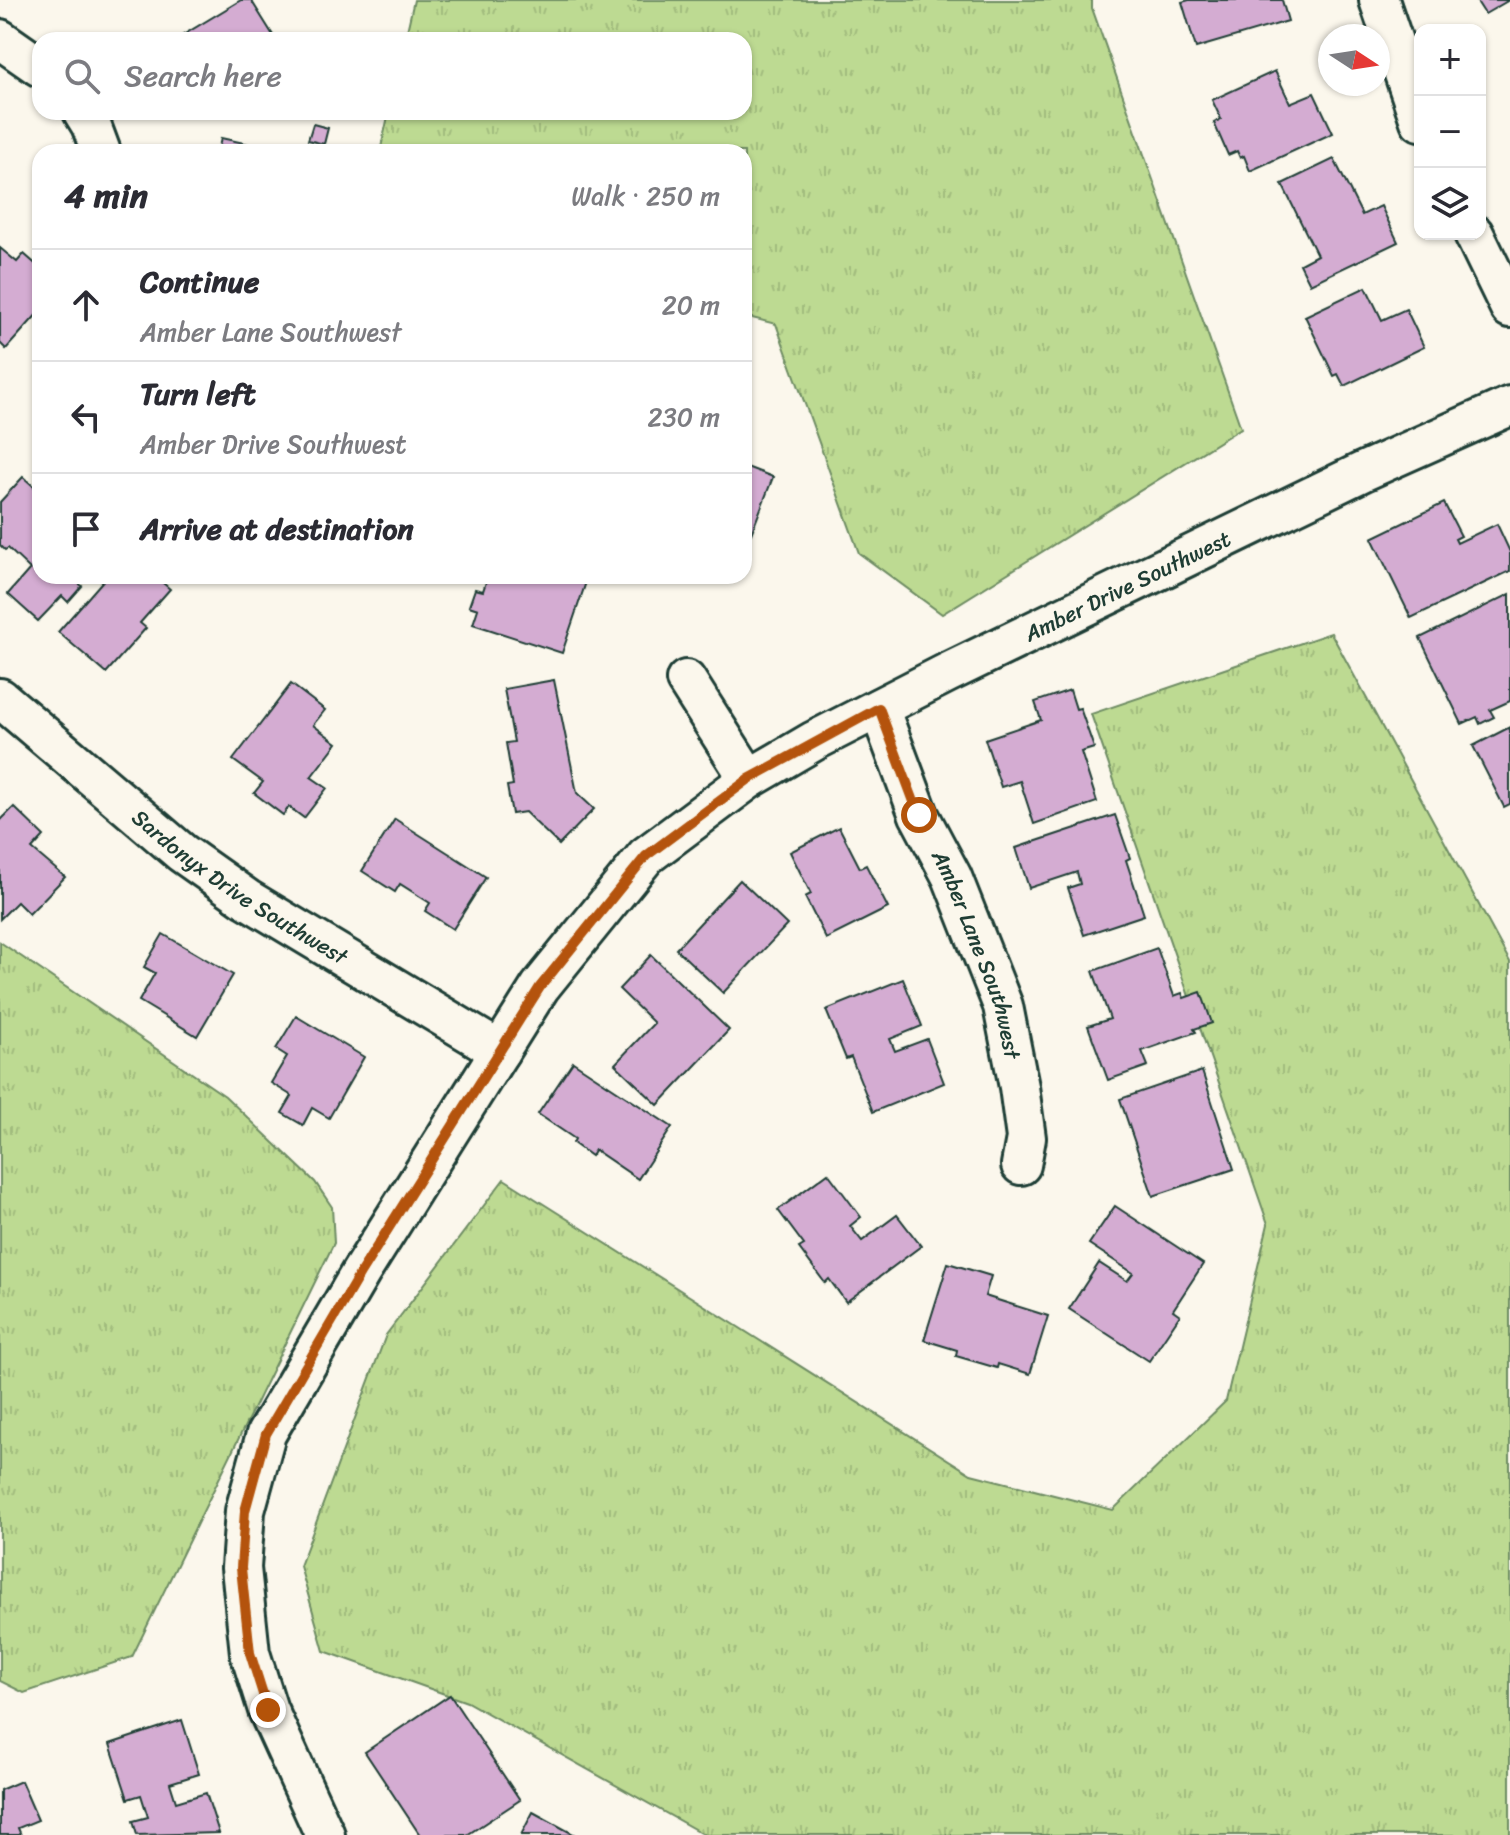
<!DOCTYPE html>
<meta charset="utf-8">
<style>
body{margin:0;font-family:Sriracha,sans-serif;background:#f7f7f7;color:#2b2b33}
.controls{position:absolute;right:24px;top:24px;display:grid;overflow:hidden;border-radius:16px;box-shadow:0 2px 6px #0004}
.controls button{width:72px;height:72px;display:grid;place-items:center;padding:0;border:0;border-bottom:2px solid #e1e1e2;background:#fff;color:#2b2b33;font:40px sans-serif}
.compass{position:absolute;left:1318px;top:24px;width:72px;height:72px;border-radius:50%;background:#fff;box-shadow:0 2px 6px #0004;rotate:102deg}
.stop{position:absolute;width:24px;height:24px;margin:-18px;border:6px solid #b45309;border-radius:50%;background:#fff}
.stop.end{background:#b45309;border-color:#fff;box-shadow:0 2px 8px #0008}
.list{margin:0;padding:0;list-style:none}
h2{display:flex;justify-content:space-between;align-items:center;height:104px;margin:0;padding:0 32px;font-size:34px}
h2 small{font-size:26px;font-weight:400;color:#7c7c81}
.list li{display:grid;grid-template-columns:52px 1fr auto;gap:24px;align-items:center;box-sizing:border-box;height:112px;padding:0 32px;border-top:2px solid #e1e1e2}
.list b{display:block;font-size:30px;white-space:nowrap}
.list p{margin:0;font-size:26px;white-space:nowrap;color:#7c7c81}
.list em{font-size:26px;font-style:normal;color:#7c7c81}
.icon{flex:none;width:44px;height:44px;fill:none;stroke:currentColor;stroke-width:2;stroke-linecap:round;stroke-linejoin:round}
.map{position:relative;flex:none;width:1510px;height:1835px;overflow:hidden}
.search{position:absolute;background:#fff;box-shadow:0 2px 6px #0004;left:32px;top:32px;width:720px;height:88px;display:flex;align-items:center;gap:20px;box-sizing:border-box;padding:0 28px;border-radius:24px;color:#7c7c81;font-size:30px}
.panel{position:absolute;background:#fff;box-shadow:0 2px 6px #0004;left:32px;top:144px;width:720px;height:440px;border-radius:24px}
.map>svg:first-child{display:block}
.grass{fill:url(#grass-tufts);stroke:#6e8c63;stroke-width:2}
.building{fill:#d4acd2;stroke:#1f3d34;stroke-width:2}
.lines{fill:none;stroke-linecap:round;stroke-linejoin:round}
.minor-casing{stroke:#1f3d34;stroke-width:44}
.minor{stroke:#fbf7ec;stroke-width:38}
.route{stroke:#b45309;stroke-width:10}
.labels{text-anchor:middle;stroke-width:6;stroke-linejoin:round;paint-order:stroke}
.street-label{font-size:22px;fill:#1f3d34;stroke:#fbf7ec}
</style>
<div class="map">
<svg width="1510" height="1835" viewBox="0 0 1510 1835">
<defs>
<pattern id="grass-tufts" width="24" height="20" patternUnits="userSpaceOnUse" patternTransform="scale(2)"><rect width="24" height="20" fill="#bdda92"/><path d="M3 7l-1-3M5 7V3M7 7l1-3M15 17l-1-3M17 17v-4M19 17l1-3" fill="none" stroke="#a2bc7e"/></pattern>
</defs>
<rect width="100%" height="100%" fill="#fbf7ec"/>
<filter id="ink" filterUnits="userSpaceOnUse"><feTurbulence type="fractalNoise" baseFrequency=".0125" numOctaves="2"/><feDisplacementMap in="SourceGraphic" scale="16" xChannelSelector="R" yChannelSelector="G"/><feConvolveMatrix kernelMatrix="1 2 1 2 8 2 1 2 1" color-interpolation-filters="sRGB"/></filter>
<g filter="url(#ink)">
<g class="grass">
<path d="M414 0H1092V8L1241 428 942 614 859 553 776 324 744 316V152H380L389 112H744V40H405Z"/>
<path d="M1331 633 1510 962V1835H705L467 1702 324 1651 300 1566 386 1335 504 1179 971 1474 1113 1510 1226 1401 1268 1224 1091 714Z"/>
<path d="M0 942 225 1096 315 1182 332 1207 334 1243 132 1657 24 1693 0 1681Z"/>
</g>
<g class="building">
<path d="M241 0H251L276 40H175Z"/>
<path d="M1189 0H1282L1288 21 1196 48 1182 2Z"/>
<path d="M1476 0H1509L1485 14Z"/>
<path d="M1275 71 1290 103 1314 93 1333 133 1250 171 1244 156 1240 158 1237 151 1228 155 1214 123 1221 119 1212 100Z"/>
<path d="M313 124 328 128 324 144 308 140Z"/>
<path d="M221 138 286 152H218Z"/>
<path d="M1334 159 1362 215 1381 206 1398 242 1310 284 1300 264 1317 255 1282 184Z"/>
<path d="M0 248 17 262 24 254 40 268V311L6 349 0 343Z"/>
<path d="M1366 287 1382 320 1406 309 1424 347 1344 386 1338 374 1334 376 1305 316Z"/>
<path d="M744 466 773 477 751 534 744 531Z"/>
<path d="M23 477 40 492V576H81L76 581 82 586 68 602 62 596 38 621 8 594 30 569 8 548 5 550 0 545V502Z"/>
<path d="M1444 503 1461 536 1455 539 1457 543 1497 524 1510 552V571L1411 618 1372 538Z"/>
<path d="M107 576H155L170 589 140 623 146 628 106 673 58 632Z"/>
<path d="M488 576H588L562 653 473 624 478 609 469 606 475 589 483 591Z"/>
<path d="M1510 594V701L1490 710 1494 717 1480 724 1477 717 1462 724 1420 638Z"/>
<path d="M554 680 577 793 594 809 559 845 525 812 512 814 507 786 513 785 506 743 514 742 504 689Z"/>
<path d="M291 684 325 710 313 725 337 743 311 777 327 788 304 818 289 807 283 815 254 793 263 782 233 760Z"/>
<path d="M1070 690 1076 709 1080 708 1094 748 1081 752 1097 802 1034 824 1020 781 1001 787 985 739 1041 720 1035 702Z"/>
<path d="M1510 727V804L1504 807 1473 746Z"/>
<path d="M14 807 44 836 32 849 65 877 29 914 17 902 0 919V821Z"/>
<path d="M1115 815 1130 858 1126 860 1144 915 1084 935 1068 888 1080 884 1077 872 1029 888 1016 848Z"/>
<path d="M395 819 486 877 453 929 425 911 430 903 400 884 395 892 362 871Z"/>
<path d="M839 827 860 868 866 865 888 908 826 939 805 897 811 894 790 852Z"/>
<path d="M740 880 787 925 723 993 676 949Z"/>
<path d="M163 934 233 975 197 1036 139 1001 155 973 144 967Z"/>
<path d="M1157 948 1174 996 1182 993 1184 998 1201 992 1212 1023 1194 1029 1196 1032 1142 1051 1148 1066 1108 1080 1088 1026 1110 1019 1093 971Z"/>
<path d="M651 955 729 1030 658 1105 615 1064 654 1023 619 989Z"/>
<path d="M903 979 922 1026 890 1039 895 1051 927 1039 944 1083 873 1112 851 1057 846 1059 826 1010Z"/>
<path d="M296 1016 364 1057 329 1118 312 1108 303 1125 282 1113 292 1096 271 1083 287 1056 276 1049Z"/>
<path d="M573 1062 672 1127 638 1179 595 1150 591 1156 573 1143 575 1139 538 1114Z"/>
<path d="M1202 1071 1234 1169 1153 1196 1120 1099Z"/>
<path d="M828 1173 861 1217 850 1226 862 1241 897 1215 921 1246 846 1302 829 1279 825 1283 799 1248 804 1245 778 1210Z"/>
<path d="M1115 1206 1203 1264 1173 1310 1180 1315 1149 1361 1069 1309 1099 1263 1127 1281 1133 1273 1089 1244Z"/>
<path d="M948 1263 991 1276 985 1296 1048 1316 1030 1374 998 1364 997 1368 956 1356 957 1350 924 1340Z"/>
<path d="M450 1695 520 1800 467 1835H420L365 1752Z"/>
<path d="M182 1720 199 1774 170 1783 176 1802 206 1793 219 1833 137 1835 133 1821 148 1817 141 1795 128 1799 110 1744Z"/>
<path d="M21 1781 38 1820 18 1828 21 1835H0V1790Z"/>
<path d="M533 1812 575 1835H521Z"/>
</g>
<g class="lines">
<defs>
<g id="minor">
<path d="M1379 0 1420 121"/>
<path d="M0 39 40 67"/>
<path d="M83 112 91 125 101 152"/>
<path d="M1474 234 1510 308"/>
<path d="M686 680 749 779"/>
<path id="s1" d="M0 698 182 853 247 899 500 1051"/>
<path id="s2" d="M879 708 919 815 952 877 1003 1006 1019 1087 1026 1138 1021 1165"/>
<path id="s3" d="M325 1835 268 1710 250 1653 241 1568 245 1511 266 1434 361 1272 540 987 646 856 749 779 814 741 947 673 1362 472 1510 406"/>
</g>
</defs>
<use href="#minor" class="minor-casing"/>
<use href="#minor" class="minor"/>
</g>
</g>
<g class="lines" filter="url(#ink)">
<path class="route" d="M268 1710 250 1653 241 1568 245 1511 266 1434 361 1272 540 987 646 856 749 779 879 708 919 815"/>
</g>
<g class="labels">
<g class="street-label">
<text dy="8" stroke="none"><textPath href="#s3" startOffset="1666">Amber Drive Southwest</textPath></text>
<text dy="8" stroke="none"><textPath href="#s1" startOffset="306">Sardonyx Drive Southwest</textPath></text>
<text dy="8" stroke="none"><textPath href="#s2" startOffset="266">Amber Lane Southwest</textPath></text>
</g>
</g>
</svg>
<div class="controls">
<button>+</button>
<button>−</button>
<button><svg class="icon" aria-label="layers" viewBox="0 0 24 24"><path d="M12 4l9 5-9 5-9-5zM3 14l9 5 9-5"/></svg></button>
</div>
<svg class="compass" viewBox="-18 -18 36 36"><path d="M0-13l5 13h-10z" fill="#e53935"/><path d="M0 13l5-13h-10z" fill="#7c7c81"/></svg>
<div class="stop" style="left:919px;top:815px"></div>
<div class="stop end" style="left:268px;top:1710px"></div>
<div class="search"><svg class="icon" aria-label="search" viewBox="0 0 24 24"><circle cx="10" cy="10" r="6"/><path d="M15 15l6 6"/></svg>Search here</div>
<section class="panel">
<h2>4 min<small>Walk · 250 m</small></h2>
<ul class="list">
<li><svg class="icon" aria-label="ahead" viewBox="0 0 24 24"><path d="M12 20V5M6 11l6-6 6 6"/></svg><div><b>Continue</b><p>Amber Lane Southwest</p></div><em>20 m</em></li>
<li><svg class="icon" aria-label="left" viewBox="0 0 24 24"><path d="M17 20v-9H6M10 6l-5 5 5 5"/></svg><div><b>Turn left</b><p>Amber Drive Southwest</p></div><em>230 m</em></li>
<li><svg class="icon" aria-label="arrive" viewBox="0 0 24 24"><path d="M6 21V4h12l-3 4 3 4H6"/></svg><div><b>Arrive at destination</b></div></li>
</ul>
</section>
</div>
